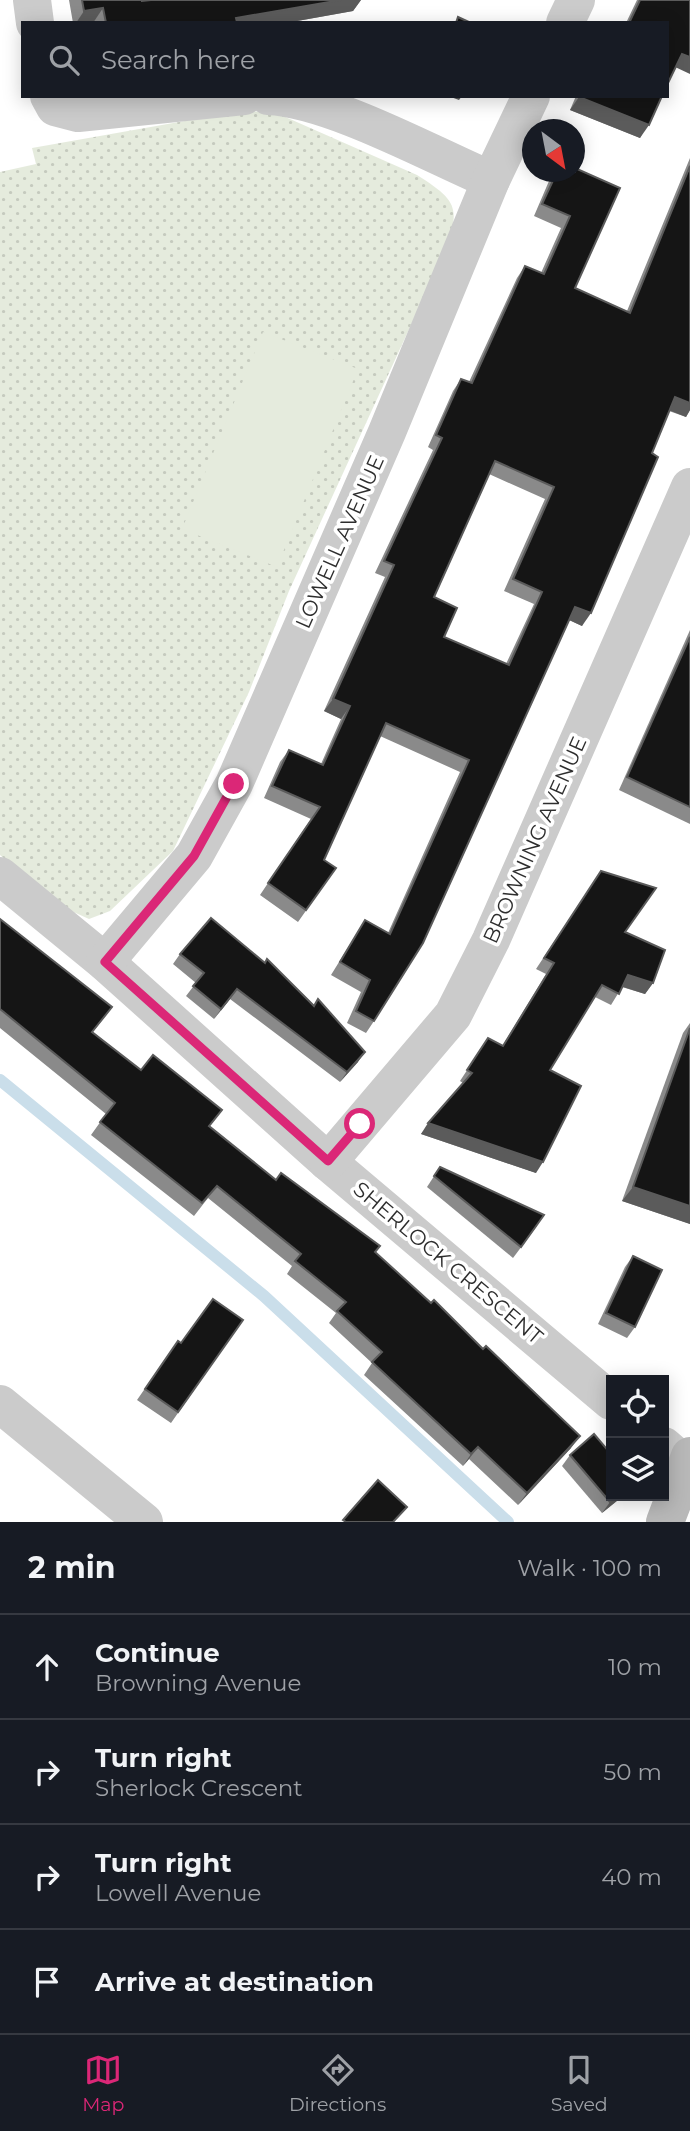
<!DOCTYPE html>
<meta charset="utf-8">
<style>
body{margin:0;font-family:Montserrat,sans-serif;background:#20242c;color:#f1f3f6}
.controls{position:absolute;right:21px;bottom:21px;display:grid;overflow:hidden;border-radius:0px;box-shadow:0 4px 18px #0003}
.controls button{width:63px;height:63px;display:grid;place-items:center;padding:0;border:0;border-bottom:2px solid #363941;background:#171b24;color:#f1f3f6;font:35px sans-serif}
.compass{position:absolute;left:522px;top:119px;width:63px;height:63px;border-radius:50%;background:#171b24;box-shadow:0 4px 18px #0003;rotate:148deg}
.stop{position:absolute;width:21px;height:21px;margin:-16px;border:5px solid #db2777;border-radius:50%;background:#fff}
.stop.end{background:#db2777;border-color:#fff;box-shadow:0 2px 7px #0008}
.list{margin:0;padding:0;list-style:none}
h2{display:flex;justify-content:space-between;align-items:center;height:91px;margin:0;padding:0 28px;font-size:30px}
h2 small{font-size:23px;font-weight:400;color:#9ea1a6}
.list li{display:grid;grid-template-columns:46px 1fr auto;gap:21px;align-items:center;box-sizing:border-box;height:105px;padding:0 28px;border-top:2px solid #363941}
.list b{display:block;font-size:26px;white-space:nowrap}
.list p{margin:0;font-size:23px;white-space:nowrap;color:#9ea1a6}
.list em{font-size:23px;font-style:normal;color:#9ea1a6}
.icon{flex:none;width:38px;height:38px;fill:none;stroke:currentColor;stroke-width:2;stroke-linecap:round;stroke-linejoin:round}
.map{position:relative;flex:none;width:690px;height:1522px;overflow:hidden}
.search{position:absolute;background:#171b24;box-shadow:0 4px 18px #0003;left:21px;right:21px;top:21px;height:77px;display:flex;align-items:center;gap:18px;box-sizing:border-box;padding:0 24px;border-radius:0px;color:#9ea1a6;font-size:26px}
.sheet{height:511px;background:#171b24}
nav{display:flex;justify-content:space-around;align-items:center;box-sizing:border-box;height:98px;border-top:2px solid #363941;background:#171b24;font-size:19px;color:#9ea1a6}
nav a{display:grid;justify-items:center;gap:4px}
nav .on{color:#db2777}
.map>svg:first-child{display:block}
.grass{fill:url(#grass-dots)}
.pitch{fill:#e5ebdd}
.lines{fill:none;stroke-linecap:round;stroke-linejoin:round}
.stream{stroke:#cadeea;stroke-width:12}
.street{stroke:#cbcbcb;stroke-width:38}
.secondary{stroke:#b8b8b8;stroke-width:38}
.wall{fill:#8a8a8a;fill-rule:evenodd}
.shaded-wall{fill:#5b5b5b}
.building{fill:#151515;stroke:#5b5b5b;stroke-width:2;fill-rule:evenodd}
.route{stroke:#db2777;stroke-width:9}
.labels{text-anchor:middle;stroke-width:7;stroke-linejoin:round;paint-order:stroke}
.street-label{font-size:21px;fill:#2e2e2e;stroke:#fff}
</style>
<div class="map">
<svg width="690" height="1522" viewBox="0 0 690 1522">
<defs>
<pattern id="grass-dots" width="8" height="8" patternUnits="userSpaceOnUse" patternTransform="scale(1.75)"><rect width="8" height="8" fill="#e5ebdd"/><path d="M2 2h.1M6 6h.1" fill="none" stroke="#c5cabe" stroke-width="1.8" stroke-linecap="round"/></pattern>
</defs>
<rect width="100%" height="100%" fill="#fff"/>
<path class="grass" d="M241 111 274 112 417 175C458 201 461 208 444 253L289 591 249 692 173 851 110 911 89 919 56 904 0 855V172L36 164 32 148Z"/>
<path class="pitch" d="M263 332 358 369 277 567 182 529Z"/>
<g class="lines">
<path class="stream" d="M0 1080 264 1296 508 1522"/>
<g class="street">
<path d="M32 0 35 23"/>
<path d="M565 23 576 0"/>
<path d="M49 96 55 107 78 113 244 96"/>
<path d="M268 96C331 99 430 154 491 180"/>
<path d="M0 876 105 962 328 1162 611 1401"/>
<path d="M105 962 194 856 234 784 387 432 491 180 531 96"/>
<path d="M328 1162 453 1015 491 940 690 487"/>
<path d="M0 1404 144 1522"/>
<path d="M664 1446 687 1466"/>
</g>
<path class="secondary" d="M665 1522 690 1456"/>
</g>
<g class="wall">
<path d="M69 0H142V1L151 0H361L353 11 286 23H73Z"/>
<path d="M637 0H690L667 23H626Z"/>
<path d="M576 96H662L640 138 570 110Z"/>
<path d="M690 158V410L686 417 669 411 582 626 569 620 374 1021 366 1033 347 1023 361 992 331 975 365 920 388 933 460 772 380 736 324 860 336 868 298 922 260 895 311 819 264 798 280 762 289 750 321 764 341 719 324 711 385 577 375 573 433 450 428 447 453 391 461 379 469 382 517 278 525 266 541 273 561 228 534 216 552 174 554 172H575V288L627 311ZM489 474 545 499 504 591 534 604 506 664 444 637 434 597Z"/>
<path d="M690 630V824L619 790Z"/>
<path d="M601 871 625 932 653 983 645 994 622 987 611 1005 595 997 550 1070 536 1173 421 1134 463 1083 460 1081 481 1049 503 1045 546 974 536 969Z"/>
<path d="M0 919 112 1007 93 1032 276 1180 376 1253 571 1448 518 1505 469 1459 463 1466 364 1375 372 1363 329 1323 336 1313 287 1274 292 1266 208 1198 194 1216 91 1135 106 1114 0 1028Z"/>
<path d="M180 954 265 962 267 959 314 1005 318 999 358 1062 340 1082 230 999 214 1019 186 996 196 983 173 964Z"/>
<path d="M690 1023V1224L622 1201 683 1033Z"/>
<path d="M440 1167 537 1226 513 1258 427 1187Z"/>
<path d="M633 1256 635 1327 627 1338 598 1324 625 1267Z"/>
<path d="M243 1320 171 1423 137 1400 178 1341 181 1343Z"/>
<path d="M570 1455 623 1496 602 1513 562 1466Z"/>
</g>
<g class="shaded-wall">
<path d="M341 0H361L353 11 286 23H233L236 18Z"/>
<path d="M103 8 93 23H76L84 11Z"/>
<path d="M682 54 690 57V74L673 66Z"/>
<path d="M448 96H462L459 100Z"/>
<path d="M579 97 649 125 640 138 570 110Z"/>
<path d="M675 397 690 403V410L686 417 666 409Z"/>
<path d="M575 607 591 613 582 626 567 619Z"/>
<path d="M333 699 350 706 341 719 324 711Z"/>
<path d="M628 975 653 983 645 994 620 986Z"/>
<path d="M237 989 230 999 214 1019 221 1009Z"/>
<path d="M365 1052 358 1062 340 1082 347 1072Z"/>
<path d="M428 1123 543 1162 536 1173 421 1134Z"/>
<path d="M633 1187 690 1206V1224L622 1201Z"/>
<path d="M580 1436 571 1448 518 1505 527 1493Z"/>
<path d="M478 1447 469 1459 463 1466 471 1454Z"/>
<path d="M617 1496H623L602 1513 610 1502Z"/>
</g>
<g class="building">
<path d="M82 0H142V1L151 0H341L236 18 237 22 233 23H106L103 8 84 11Z"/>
<path d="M640 0H690V57L682 54 667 85V23H629Z"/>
<path d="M458 17 471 23H456Z"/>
<path d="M580 96H662L649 125 579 97Z"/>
<path d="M690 166V403L675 397 652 453 658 457 591 613 575 607 423 943 374 1021 356 1011 370 980 340 962 365 920 390 934 469 760 386 723 324 860 336 868 306 910 268 883 320 807 272 786 289 750 323 765 350 706 333 699 394 565 384 561 442 438 436 435 461 379 472 383 525 266 544 274 570 216 542 204 557 172H575V168L620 188 575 288 630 313ZM495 461 554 487 513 579 542 592 509 665 444 637 457 608 434 597Z"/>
<path d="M690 637V807L627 777Z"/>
<path d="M601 871 656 888 625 932 665 950 653 983 628 975 619 994 602 985 550 1070 581 1086 543 1162 428 1123 472 1073 467 1070 488 1038 503 1046 554 963 544 958Z"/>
<path d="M211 918 265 963 267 959 314 1006 318 999 365 1052 347 1072 237 989 221 1009 193 986 204 973 180 954Z"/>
<path d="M0 919 112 1007 92 1032 141 1070 153 1055 222 1110 209 1126 276 1180 281 1173 380 1246 375 1252 431 1303 434 1300 483 1349 486 1346 580 1436 527 1493 478 1447 471 1454 372 1362 382 1352 337 1311 346 1302 295 1261 301 1254 217 1186 202 1203 100 1122 115 1103 0 1009Z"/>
<path d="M690 1028V1206L633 1187Z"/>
<path d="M440 1167 544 1215 521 1247 434 1176Z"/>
<path d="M633 1256 662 1270 635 1327 606 1313Z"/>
<path d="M213 1299 243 1320 178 1412 145 1389 178 1341 181 1343Z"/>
<path d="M594 1434 611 1454V1496H617L610 1502 570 1455Z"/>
<path d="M378 1480 407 1507 393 1522H346L343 1520Z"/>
</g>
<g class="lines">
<path class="route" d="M234 784 194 856 105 962 328 1161 360 1124"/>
</g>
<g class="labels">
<g class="street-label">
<text transform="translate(340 542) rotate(-66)" y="7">LOWELL AVENUE</text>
<text transform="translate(535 840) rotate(-66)" y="7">BROWNING AVENUE</text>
<text transform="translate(448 1263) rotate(40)" y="7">SHERLOCK CRESCENT</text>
</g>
</g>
</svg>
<div class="controls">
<button><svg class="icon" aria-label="locate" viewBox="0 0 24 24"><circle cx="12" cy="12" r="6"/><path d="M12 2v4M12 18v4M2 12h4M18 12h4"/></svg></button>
<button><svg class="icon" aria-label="layers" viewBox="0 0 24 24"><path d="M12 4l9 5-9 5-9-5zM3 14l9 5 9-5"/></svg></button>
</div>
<svg class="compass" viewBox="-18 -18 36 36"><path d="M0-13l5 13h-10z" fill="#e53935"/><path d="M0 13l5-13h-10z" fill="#9ea1a6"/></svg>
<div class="stop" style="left:360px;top:1124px"></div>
<div class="stop end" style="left:234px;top:784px"></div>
<div class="search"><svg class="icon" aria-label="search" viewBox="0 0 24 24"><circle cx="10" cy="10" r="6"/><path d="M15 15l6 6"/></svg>Search here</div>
</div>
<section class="sheet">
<h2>2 min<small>Walk · 100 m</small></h2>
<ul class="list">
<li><svg class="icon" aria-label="ahead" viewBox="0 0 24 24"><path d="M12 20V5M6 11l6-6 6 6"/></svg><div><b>Continue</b><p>Browning Avenue</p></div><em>10 m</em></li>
<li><svg class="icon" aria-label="right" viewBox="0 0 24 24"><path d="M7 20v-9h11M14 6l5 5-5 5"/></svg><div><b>Turn right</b><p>Sherlock Crescent</p></div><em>50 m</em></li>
<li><svg class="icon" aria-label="right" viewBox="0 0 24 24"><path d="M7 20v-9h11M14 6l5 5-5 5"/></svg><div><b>Turn right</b><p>Lowell Avenue</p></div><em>40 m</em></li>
<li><svg class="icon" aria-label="arrive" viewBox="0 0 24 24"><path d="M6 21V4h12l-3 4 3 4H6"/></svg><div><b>Arrive at destination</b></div></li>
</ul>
</section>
<nav>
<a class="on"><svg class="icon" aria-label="map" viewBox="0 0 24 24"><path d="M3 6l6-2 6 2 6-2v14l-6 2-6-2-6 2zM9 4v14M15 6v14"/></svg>Map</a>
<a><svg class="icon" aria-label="directions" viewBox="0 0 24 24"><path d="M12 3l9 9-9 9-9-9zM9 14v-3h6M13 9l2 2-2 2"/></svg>Directions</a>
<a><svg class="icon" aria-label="saved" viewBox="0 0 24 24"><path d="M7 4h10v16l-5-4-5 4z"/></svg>Saved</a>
</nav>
